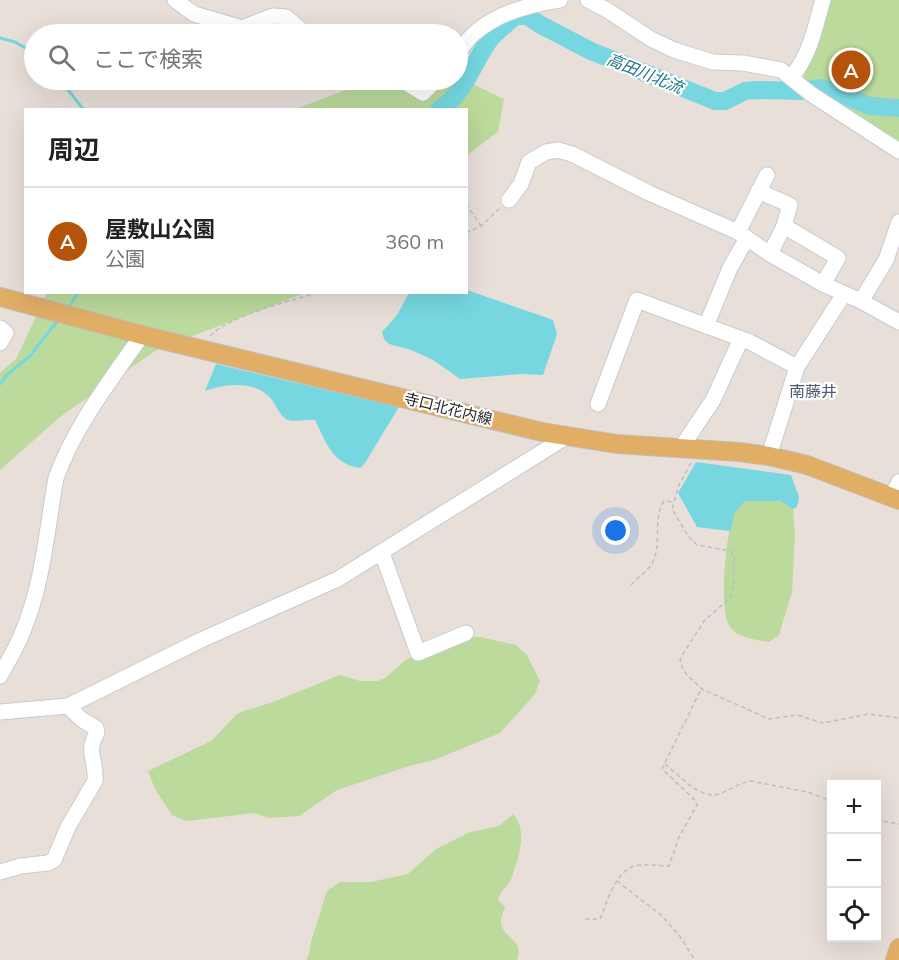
<!DOCTYPE html>
<html lang="ja">
<meta charset="utf-8">
<style>
body{margin:0;font-family:Mulish,"Noto Sans JP",sans-serif;background:#f6f6f6;color:#222}
.controls{position:absolute;right:18px;bottom:18px;display:grid;overflow:hidden;border-radius:0px;box-shadow:0 6px 24px #0002}
.controls button{width:54px;height:54px;display:grid;place-items:center;padding:0;border:0;border-bottom:2px solid #e0e0e0;background:#fff;color:#222;font:30px sans-serif}
.you{position:absolute;left:616px;top:531px;width:21px;height:21px;margin:-15px;border:4px solid #fff;border-radius:50%;background:#1a73e8;box-shadow:0 0 0 9px #1a73e833}
.badge{display:grid;place-items:center;width:39px;height:39px;border-radius:50%;background:#b45309;color:#fff;font-size:20px;font-weight:700}
.pin{position:absolute;translate:-50% -50%;border:3px solid #fff;box-shadow:0 2px 6px #0006}
.list{margin:0;padding:0;list-style:none}
h2{display:flex;justify-content:space-between;align-items:center;height:78px;margin:0;padding:0 24px;font-size:26px}
h2 small{font-size:20px;font-weight:400;color:#767676}
.list li{display:grid;grid-template-columns:39px 1fr auto;gap:18px;align-items:center;box-sizing:border-box;height:108px;padding:0 24px;border-top:2px solid #e0e0e0}
.list b{display:block;font-size:22px;white-space:nowrap}
.list p{margin:0;font-size:20px;white-space:nowrap;color:#767676}
.list em{font-size:20px;font-style:normal;color:#767676}
.icon{flex:none;width:33px;height:33px;fill:none;stroke:currentColor;stroke-width:2;stroke-linecap:round;stroke-linejoin:round}
.map{position:relative;flex:none;width:899px;height:960px;overflow:hidden}
.search{position:absolute;background:#fff;box-shadow:0 6px 24px #0002;left:24px;top:24px;width:444px;height:66px;display:flex;align-items:center;gap:15px;box-sizing:border-box;padding:0 21px;border-radius:33px;color:#767676;font-size:22px}
.panel{position:absolute;background:#fff;box-shadow:0 6px 24px #0002;left:24px;top:108px;width:444px;height:186px;border-radius:0px}
.map>svg:first-child{display:block}
.green{fill:#bbda9b}
.water{fill:#76d7e0}
.lines{fill:none;stroke-linecap:round;stroke-linejoin:round}
.stream{stroke:#76d7e0;stroke-width:3}
.river{stroke:#76d7e0;stroke-width:18}
.minor-casing{stroke:#c5cbd3;stroke-width:17}
.major-casing{stroke:#bebebe;stroke-width:20}
.path{stroke:#bebebe;stroke-width:1.5;stroke-dasharray:4.5 3;stroke-linecap:butt}
.minor{stroke:#fff;stroke-width:15}
.major{stroke:#e1ae66;stroke-width:18}
.labels{text-anchor:middle;stroke-width:4.5;stroke-linejoin:round;paint-order:stroke}
.street-label{font-size:15px;fill:#272727;stroke:#fff}
.water-label{font-size:16px;font-style:italic;fill:#1a7587;stroke:#fff}
.neighbourhood-label{font-size:16px;fill:#4c5a72;stroke:#fff}
</style>
<div class="map">
<svg width="899" height="960" viewBox="0 0 899 960">
<rect width="100%" height="100%" fill="#e8dfd9"/>
<g class="green">
<path d="M827 0H899V146L804 82 805 65Z"/>
<path d="M466 81 504 99 498 132 467 155 466 110H293L351 88Z"/>
<path d="M47 293H305L158 349 61 416 0 470V373L16 359Z"/>
<path d="M745 501H780L793 509 795 534 792 592 779 635 769 642C756 640 738 638 730 627 718 611 726 529 735 512 737 508 742 504 745 501Z"/>
<path d="M480 637 516 645 527 655 540 681 535 694 500 733 434 760 409 766 337 790 299 816 269 818 255 813 186 821 172 815 155 789 148 771 211 741 237 714 244 711 273 702 340 675 360 681H377L385 678 407 659 450 638Z"/>
<path d="M513 814C529 831 518 860 511 879 507 888 500 891 498 900L505 907C504 911 501 917 501 921 501 939 525 938 517 960H306L309 955 311 942 327 891 340 882H371L408 874 436 849 470 832 499 826Z"/>
</g>
<g class="water">
<path d="M467 290 553 320 557 334 543 375 521 374 460 379 433 360 411 350 389 344 384 339 382 332 397 315 409 293 466 292Z"/>
<path d="M216 364 399 407 365 463 360 468C332 464 326 442 315 420 306 419 294 423 286 419 280 415 276 406 272 400 256 380 226 383 205 391Z"/>
<path d="M696 462 791 475 799 497 797 507 793 509 780 501H745L735 512 730 531 697 527 678 493Z"/>
</g>
<g class="lines">
<g class="stream">
<path d="M0 38 15 42 34 53"/>
<path d="M60 80 84 110"/>
<path d="M67 309 79 292"/>
<path d="M0 384 7 375 30 356 59 319"/>
</g>
<path class="river" d="M439 110C464 95 472 65 488 42 495 32 506 25 515 16H528L539 24 591 51 715 101H725L745 91 757 90 801 91 820 88 831 90 870 106 899 108"/>
<defs>
<g id="minor">
<path d="M175 0 194 14 242 28 273 16 286 17 306 34"/>
<path d="M588 0 607 10 651 39 674 50 713 62 743 63 781 70 811 94 899 151"/>
<path d="M458 53C463 46 469 37 476 32 498 13 532 4 560 0"/>
<path d="M791 77C810 57 815 26 823 0"/>
<path d="M402 80 423 93 436 80"/>
<path d="M758 191 790 205 784 226 770 254"/>
<path d="M509 200 521 184 529 162 546 152 558 150 572 154 649 193 738 232 770 254 823 284 861 301 899 322"/>
<path d="M784 226 838 258 823 284"/>
<path d="M738 232 767 175"/>
<path d="M861 301 886 260 899 222"/>
<path d="M706 326 730 268 747 238"/>
<path d="M0 328 6 333 0 343"/>
<path d="M598 404 637 300 750 342 797 367"/>
<path d="M681 448 713 400 741 339"/>
<path d="M769 456 797 367 844 294"/>
<path d="M891 497 899 482"/>
<path d="M382 553 418 653 466 633"/>
<path d="M0 676C8 661 17 647 23 631 43 584 47 528 56 478 75 425 111 380 142 335"/>
<path d="M0 712 68 706 201 640 338 579 566 437"/>
<path d="M0 872 21 866 48 863 54 860 68 827 95 781C97 761 85 752 97 733L96 728 81 719 68 706"/>
</g>
<g id="major">
<path d="M0 297 142 335 542 432 617 444 739 452 769 456 807 465 899 500"/>
<path d="M895 960 899 948"/>
</g>
</defs>
<use href="#minor" class="minor-casing"/>
<use href="#major" class="major-casing"/>
<g class="path">
<path d="M819 83 880 101H899"/>
<path d="M466 204 481 226"/>
<path d="M466 233 481 226 499 209"/>
<path d="M210 336C230 315 291 301 320 292"/>
<path d="M691 463 679 485 672 509 688 536 697 545 731 551 734 556V585L730 598 704 621 683 654 680 660 682 667 687 675 702 689 769 719 797 715 823 723 868 714 899 718"/>
<path d="M631 585C637 578 646 572 651 565 663 546 652 520 664 501L673 502"/>
<path d="M665 764C679 775 700 800 719 794 730 790 739 783 751 781L807 792 832 801"/>
<path d="M876 820 899 824"/>
<path d="M617 881 661 915 679 935 695 960"/>
<path d="M585 919H600C608 900 616 867 640 865 650 864 659 866 669 866L679 837 697 805 696 801 662 769 701 689"/>
</g>
<use href="#minor" class="minor"/>
<use href="#major" class="major"/>
</g>
<g class="labels">
<g class="street-label">
<text transform="translate(448 409) rotate(14)" y="5">寺口北花内線</text>
</g>
<g class="water-label">
<text transform="translate(645 73) rotate(22)" y="6">高田川北流</text>
</g>
<g class="neighbourhood-label">
<text x="813" y="397">南藤井</text>
</g>
</g>
</svg>
<div class="controls">
<button>+</button>
<button>−</button>
<button><svg class="icon" aria-label="locate" viewBox="0 0 24 24"><circle cx="12" cy="12" r="6"/><path d="M12 2v4M12 18v4M2 12h4M18 12h4"/></svg></button>
</div>
<div class="you"></div>
<div class="pin badge" style="left:851px;top:70px">A</div>
<div class="search"><svg class="icon" aria-label="search" viewBox="0 0 24 24"><circle cx="10" cy="10" r="6"/><path d="M15 15l6 6"/></svg>ここで検索</div>
<section class="panel">
<h2>周辺<small></small></h2>
<ul class="list">
<li><span class="badge">A</span><div><b>屋敷山公園</b><p>公園</p></div><em>360 m</em></li>
</ul>
</section>
</div>
